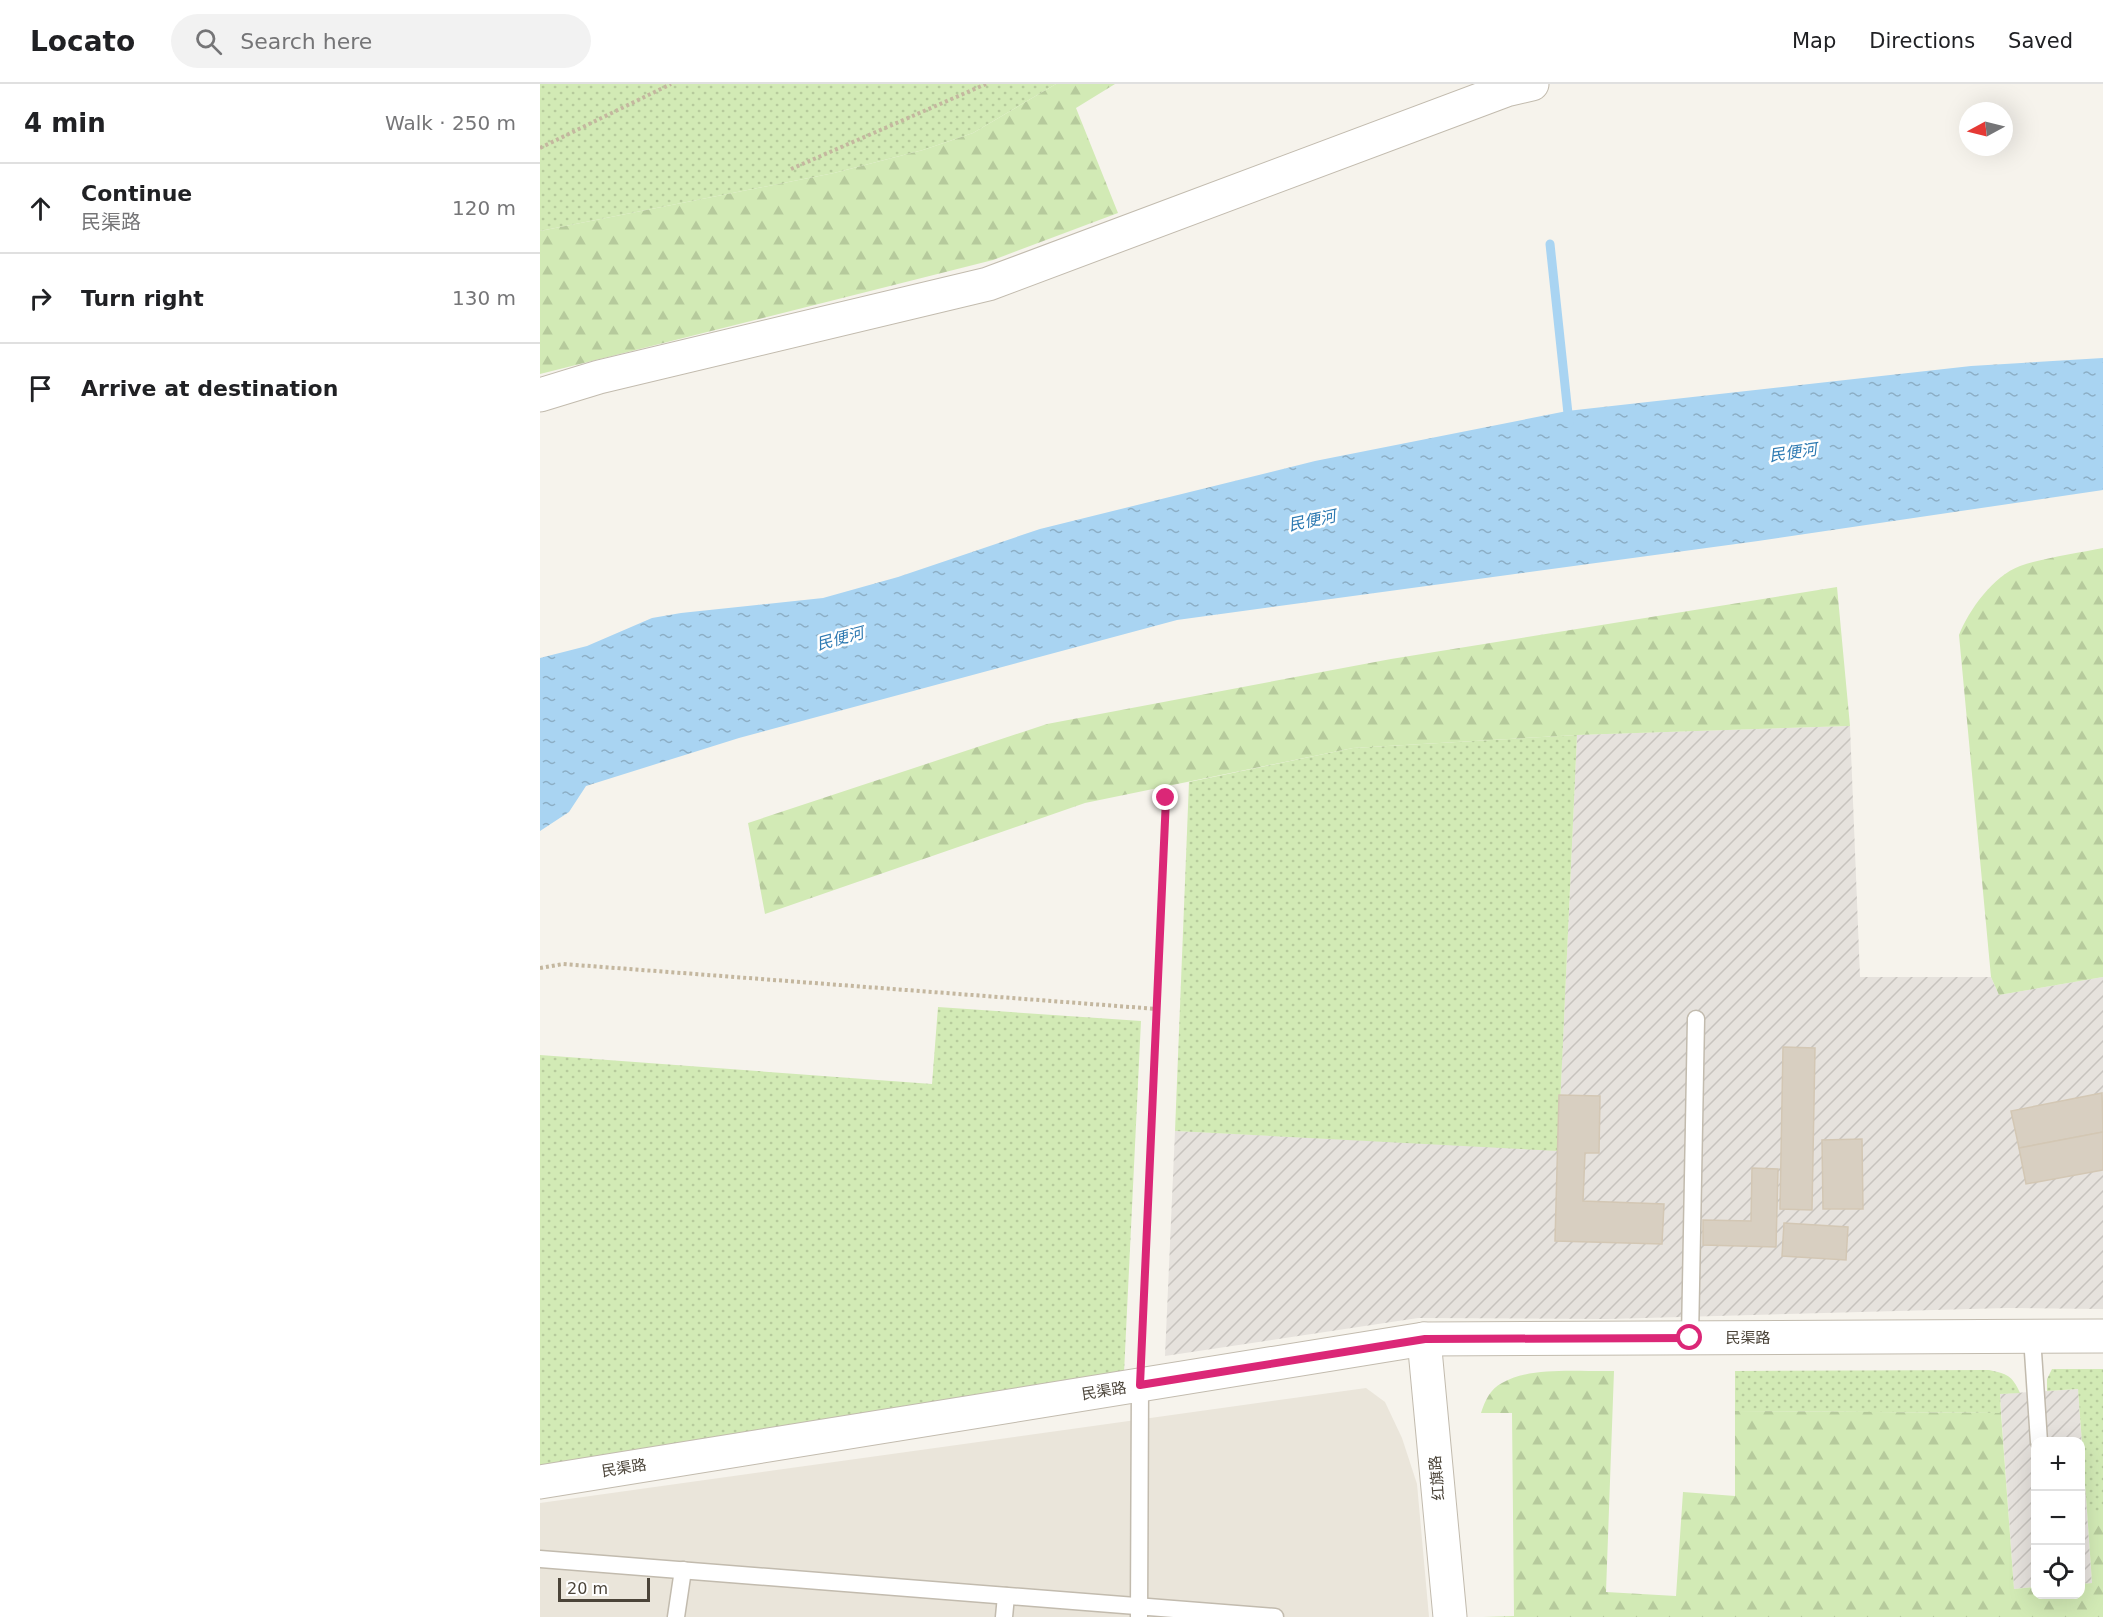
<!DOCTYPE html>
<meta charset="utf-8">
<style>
body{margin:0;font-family:"DejaVu Sans","Noto Sans SC",sans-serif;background:#f2f2f2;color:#202124}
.controls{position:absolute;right:18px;bottom:18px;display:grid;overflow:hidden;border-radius:12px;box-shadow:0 6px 24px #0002}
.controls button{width:54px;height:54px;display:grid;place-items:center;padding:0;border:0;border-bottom:2px solid #e0e0e0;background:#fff;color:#202124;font:30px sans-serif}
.compass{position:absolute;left:1419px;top:18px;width:54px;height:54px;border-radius:50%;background:#fff;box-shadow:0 6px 24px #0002;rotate:263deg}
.scale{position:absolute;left:18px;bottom:15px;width:92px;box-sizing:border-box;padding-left:6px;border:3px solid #4b4439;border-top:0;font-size:16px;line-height:21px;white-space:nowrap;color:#4b4439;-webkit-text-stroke:4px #fff;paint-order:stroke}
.stop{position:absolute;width:18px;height:18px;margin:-14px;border:4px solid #db2777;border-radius:50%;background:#fff}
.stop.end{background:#db2777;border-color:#fff;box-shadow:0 2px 6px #0008}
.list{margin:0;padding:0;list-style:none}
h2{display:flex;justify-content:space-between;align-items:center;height:78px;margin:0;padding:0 24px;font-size:26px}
h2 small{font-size:20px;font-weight:400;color:#757577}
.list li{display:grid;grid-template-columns:39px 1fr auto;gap:18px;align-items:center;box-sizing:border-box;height:90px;padding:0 24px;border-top:2px solid #e0e0e0}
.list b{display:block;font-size:22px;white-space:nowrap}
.list p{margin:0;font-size:20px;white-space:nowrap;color:#757577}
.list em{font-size:20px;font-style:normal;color:#757577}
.icon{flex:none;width:33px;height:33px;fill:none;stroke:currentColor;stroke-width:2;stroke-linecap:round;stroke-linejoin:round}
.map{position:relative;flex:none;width:1563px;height:1533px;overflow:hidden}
header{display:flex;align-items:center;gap:36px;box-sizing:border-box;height:84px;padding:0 30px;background:#fff;border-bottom:2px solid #e0e0e0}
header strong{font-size:28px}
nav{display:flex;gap:33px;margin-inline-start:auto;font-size:21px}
.search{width:420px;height:54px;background:#f2f2f2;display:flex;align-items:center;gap:15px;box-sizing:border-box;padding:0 21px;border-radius:33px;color:#757577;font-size:22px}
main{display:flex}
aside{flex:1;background:#fff}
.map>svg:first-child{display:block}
.residential{fill:#eae5da}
.industrial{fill:url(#industrial-furrows)}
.green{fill:url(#green-dots)}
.forest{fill:url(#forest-firs)}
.water{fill:url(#water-ripples)}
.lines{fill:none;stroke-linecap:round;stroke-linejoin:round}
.stream{stroke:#a9d4f2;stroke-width:9}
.building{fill:#d8cfc1;stroke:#d3c7b4;stroke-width:1.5}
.service-casing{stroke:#c2bbae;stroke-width:19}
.minor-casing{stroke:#c2bbae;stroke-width:35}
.tertiary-casing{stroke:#c2bbae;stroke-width:35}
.path{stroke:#c4b79f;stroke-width:4;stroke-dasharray:3 3;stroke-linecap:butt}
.service{stroke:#fff;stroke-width:16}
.minor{stroke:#fff;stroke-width:33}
.tertiary{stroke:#fff;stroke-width:33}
.route{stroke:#db2777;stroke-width:8}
.labels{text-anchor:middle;stroke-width:5;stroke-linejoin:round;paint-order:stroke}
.street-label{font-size:15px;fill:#4b4439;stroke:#fff}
.water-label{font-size:16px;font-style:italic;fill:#2e7ab2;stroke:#fff}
</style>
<header>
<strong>Locato</strong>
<div class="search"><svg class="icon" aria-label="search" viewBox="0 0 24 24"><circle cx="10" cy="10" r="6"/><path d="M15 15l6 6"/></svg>Search here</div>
<nav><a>Map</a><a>Directions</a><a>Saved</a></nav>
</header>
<main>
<aside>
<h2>4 min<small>Walk · 250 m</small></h2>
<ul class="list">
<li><svg class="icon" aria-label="ahead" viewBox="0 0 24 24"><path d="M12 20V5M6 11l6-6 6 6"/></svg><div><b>Continue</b><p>民渠路</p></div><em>120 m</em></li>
<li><svg class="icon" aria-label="right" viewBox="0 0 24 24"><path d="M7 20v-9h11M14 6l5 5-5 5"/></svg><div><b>Turn right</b></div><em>130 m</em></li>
<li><svg class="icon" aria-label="arrive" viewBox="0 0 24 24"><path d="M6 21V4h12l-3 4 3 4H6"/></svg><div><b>Arrive at destination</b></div></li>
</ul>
</aside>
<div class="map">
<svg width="1563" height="1533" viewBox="0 0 1563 1533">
<defs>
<pattern id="industrial-furrows" width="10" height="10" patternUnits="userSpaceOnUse" patternTransform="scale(1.5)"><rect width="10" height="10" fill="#e6e2dd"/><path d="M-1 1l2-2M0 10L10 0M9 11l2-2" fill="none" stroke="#c7c3be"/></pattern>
<pattern id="green-dots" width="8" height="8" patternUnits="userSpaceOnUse" patternTransform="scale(1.5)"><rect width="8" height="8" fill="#d2eab5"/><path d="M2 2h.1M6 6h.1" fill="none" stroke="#b6ca9c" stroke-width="1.8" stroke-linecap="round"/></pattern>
<pattern id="forest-firs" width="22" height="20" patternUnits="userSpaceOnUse" patternTransform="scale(1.5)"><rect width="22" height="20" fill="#d2eab5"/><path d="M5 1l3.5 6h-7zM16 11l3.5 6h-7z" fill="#b6ca9c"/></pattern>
<pattern id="water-ripples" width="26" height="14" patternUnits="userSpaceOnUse" patternTransform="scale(1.5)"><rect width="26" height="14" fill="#a9d4f2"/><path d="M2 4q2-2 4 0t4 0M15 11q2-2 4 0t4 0" fill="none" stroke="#8caec5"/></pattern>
</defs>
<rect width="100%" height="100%" fill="#f6f3ec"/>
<path class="residential" d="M826 1304 845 1318 862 1354 877 1400 889 1533H0V1419Z"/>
<g class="industrial">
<path d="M1310 642 1320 893H1451L1459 911 1563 893V1225L1467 1224 1068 1235 878 1234 625 1272 635 1047 1018 1066 1037 651Z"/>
<path d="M1538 1305 1552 1499 1541 1500 1540 1358H1496L1495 1503 1474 1505 1460 1310Z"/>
</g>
<g class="green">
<path d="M0 0H516L433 49 383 66 294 89 0 147Z"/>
<path d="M1037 651 1018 1067 635 1047 649 698 813 664Z"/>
<path d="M398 923 601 937 584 1289 0 1382V971L392 1000Z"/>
<path d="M1512 1285H1563V1427H1547L1538 1305 1507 1307V1295Z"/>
<path d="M1449 1286C1467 1290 1472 1291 1480 1309L1460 1310 1461 1329 1195 1327V1287Z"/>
</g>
<g class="forest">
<path d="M516 0H575L536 24 578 129 453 176 0 290V147L294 89 383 66 433 49Z"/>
<path d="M1563 464V893L1459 911 1451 893 1419 551C1429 526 1453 492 1480 482 1503 474 1538 469 1563 464Z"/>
<path d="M1297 503 1310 642 1037 651 813 664 545 719 225 830 208 739 507 640 851 575Z"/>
<path d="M1074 1287 1066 1508 1136 1512 1143 1408 1195 1412V1327L1461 1329 1474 1505 1495 1503 1496 1510H1540L1541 1500 1552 1499 1547 1427H1563V1533H943L974 1532 972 1329H941C945 1317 950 1305 962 1299 990 1282 1041 1288 1074 1287Z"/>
</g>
<path class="water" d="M1563 274V406L1218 457 637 536 199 654 46 702 29 728 0 747V574L47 562 112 534 141 529 283 514 358 493 500 445 775 377 1027 327 1431 282Z"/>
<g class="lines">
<path class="stream" d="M1010 160 1029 339"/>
</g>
<g class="building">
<path d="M1243 963 1275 964 1272 1126 1240 1125Z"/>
<path d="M1562 1009 1563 1048 1479 1064 1471 1027Z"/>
<path d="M1019 1011 1060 1012 1059 1069H1045L1043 1117 1124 1120 1122 1160 1015 1157Z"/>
<path d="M1563 1048V1086L1486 1100 1479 1064Z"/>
<path d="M1322 1055 1323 1125H1283L1282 1056Z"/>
<path d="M1212 1084 1238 1085 1236 1163 1163 1161V1136L1211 1137Z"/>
<path d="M1244 1139 1308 1143 1306 1176 1242 1172Z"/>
</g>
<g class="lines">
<defs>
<g id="service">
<path d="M1492 1253 1499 1358"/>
<path d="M1150 1254 1156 935"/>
<path d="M0 1475 735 1533"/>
<path d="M599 1532 600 1301"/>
<path d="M136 1533 143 1486"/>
<path d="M464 1533 466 1512"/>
</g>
<path id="minor" d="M0 311 59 293 448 200 966 6 992 0"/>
<g id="tertiary">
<path d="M884 1255 910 1533"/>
<path d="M0 1398 884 1255 1563 1252"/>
</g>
</defs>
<use href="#service" class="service-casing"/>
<use href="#minor" class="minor-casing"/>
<use href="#tertiary" class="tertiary-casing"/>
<g class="path">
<path d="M0 64 131 0"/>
<path d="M251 85 446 0"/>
<path d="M0 884 23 880 617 925"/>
<path d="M601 1270 626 714"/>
</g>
<use href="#service" class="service"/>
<use href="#minor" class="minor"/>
<use href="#tertiary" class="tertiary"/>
</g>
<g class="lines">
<path class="route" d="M626 714 600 1301 885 1255 1150 1254"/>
</g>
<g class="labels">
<g class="street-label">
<text x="1208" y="1259">民渠路</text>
<text transform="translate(564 1307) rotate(-9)" y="5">民渠路</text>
<text transform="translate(84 1384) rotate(-9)" y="5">民渠路</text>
<text transform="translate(897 1394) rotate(-95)" y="5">红旗路</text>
</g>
<g class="water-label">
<text transform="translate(1253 368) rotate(-8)" y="6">民便河</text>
<text transform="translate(772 436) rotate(-12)" y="6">民便河</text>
<text transform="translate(300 554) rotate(-15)" y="6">民便河</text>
</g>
</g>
</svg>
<div class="controls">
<button>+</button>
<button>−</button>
<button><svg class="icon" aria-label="locate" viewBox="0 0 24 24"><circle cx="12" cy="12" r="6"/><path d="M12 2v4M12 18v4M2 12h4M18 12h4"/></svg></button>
</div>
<svg class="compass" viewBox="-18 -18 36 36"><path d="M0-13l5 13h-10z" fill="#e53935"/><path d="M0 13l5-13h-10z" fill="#757577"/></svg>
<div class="scale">20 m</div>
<div class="stop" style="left:1150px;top:1254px"></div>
<div class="stop end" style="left:626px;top:714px"></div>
</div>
</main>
